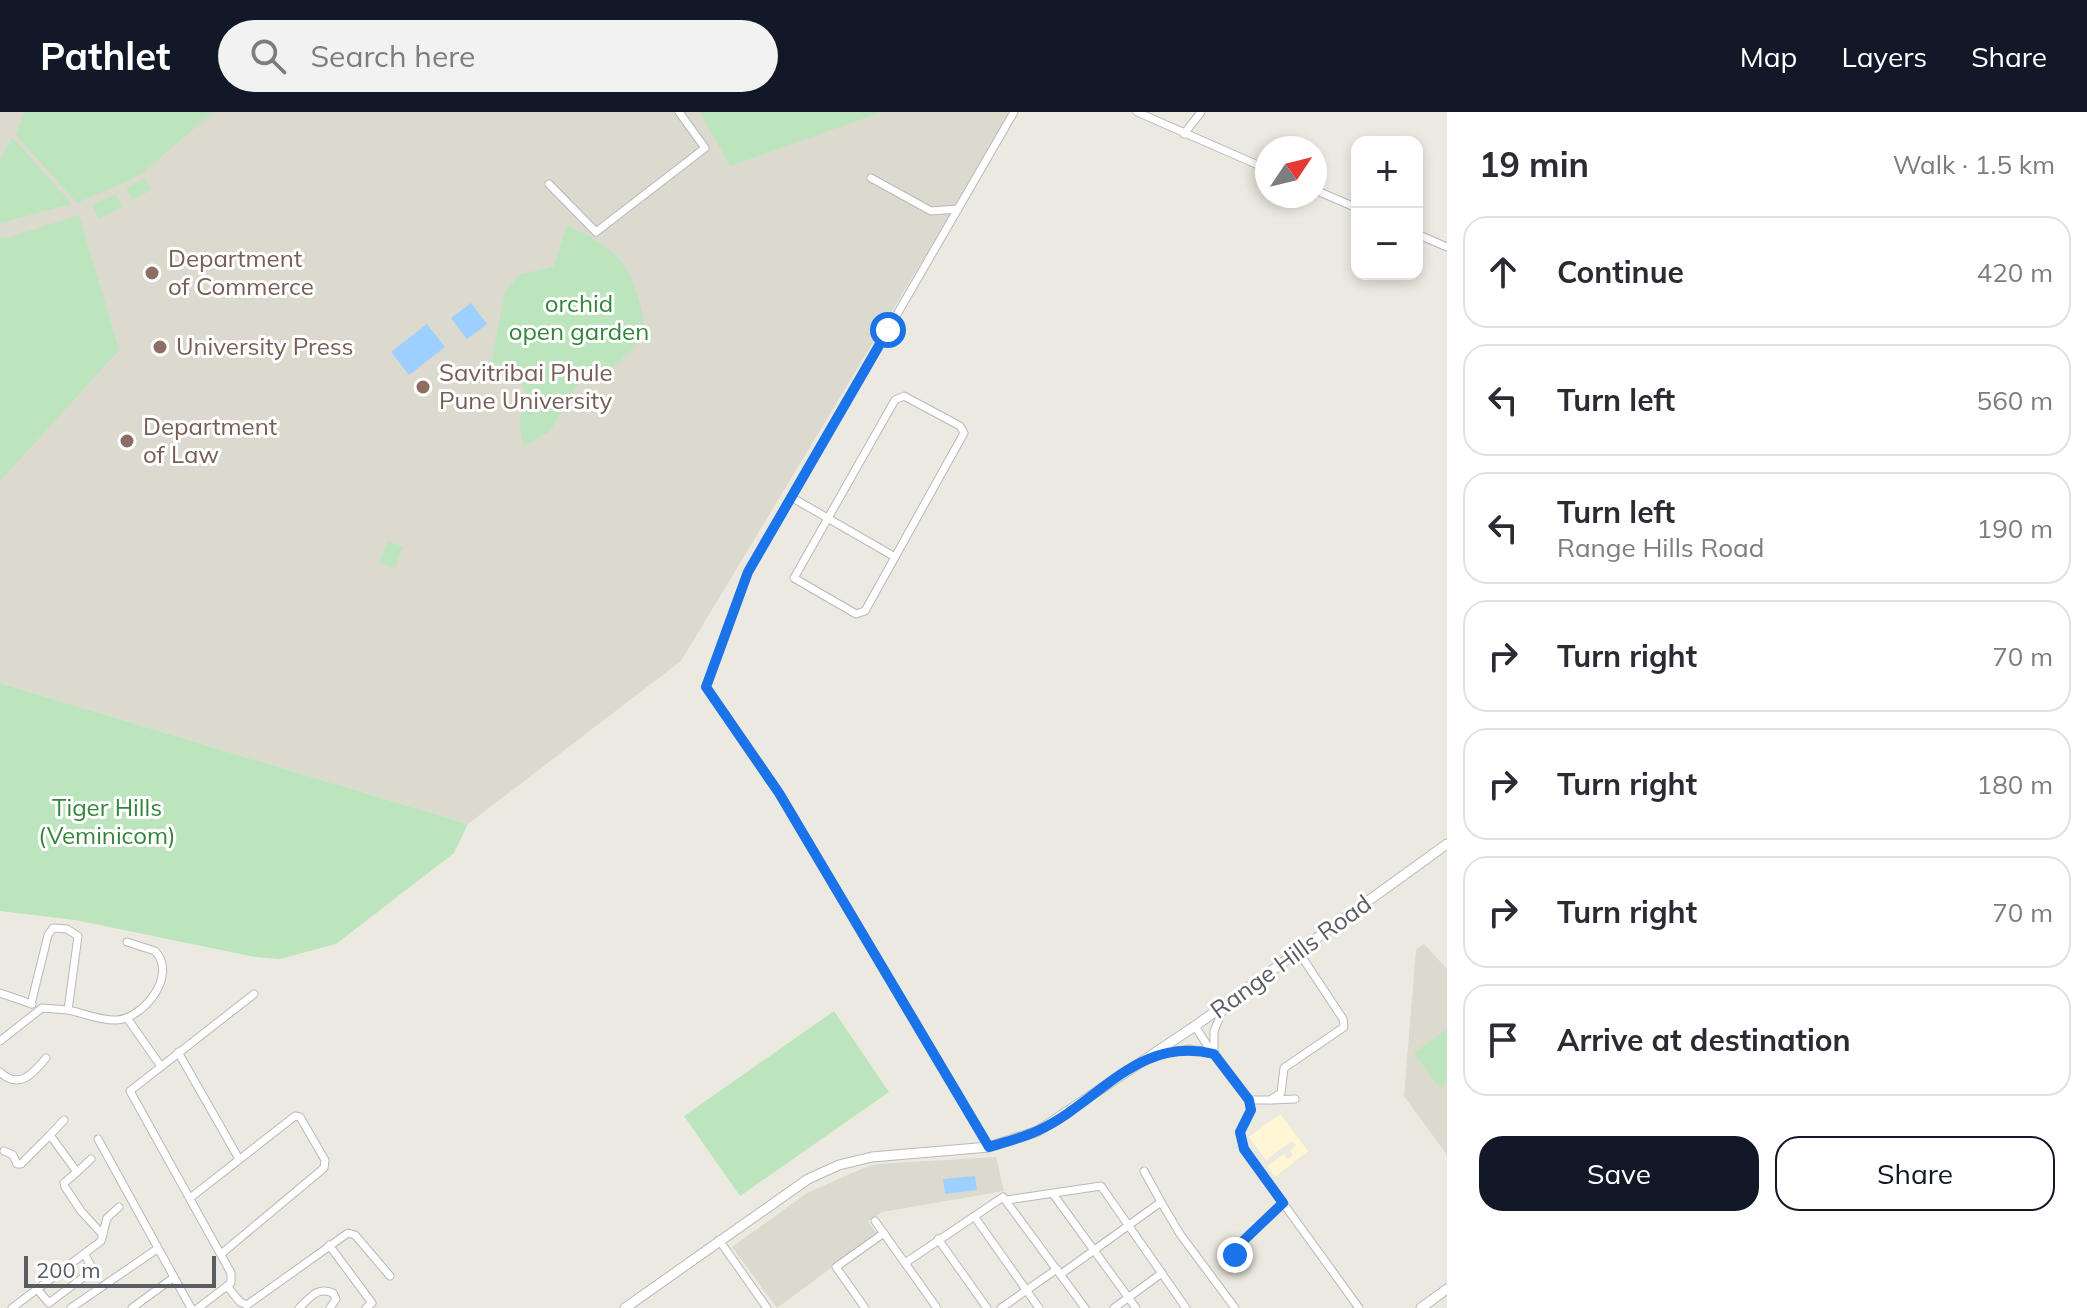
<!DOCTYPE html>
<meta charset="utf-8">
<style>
body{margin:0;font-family:Mulish,sans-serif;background:#f2f2f3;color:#2b2b33}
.controls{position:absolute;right:24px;top:24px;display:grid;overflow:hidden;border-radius:16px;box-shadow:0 4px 12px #0003}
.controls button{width:72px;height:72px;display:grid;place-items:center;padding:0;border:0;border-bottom:2px solid #e1e1e2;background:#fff;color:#2b2b33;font:40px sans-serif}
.compass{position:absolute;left:1255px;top:24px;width:72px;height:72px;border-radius:50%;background:#fff;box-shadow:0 4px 12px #0003;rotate:55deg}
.scale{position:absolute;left:24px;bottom:20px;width:192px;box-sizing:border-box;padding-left:8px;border:4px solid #595d62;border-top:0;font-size:22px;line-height:28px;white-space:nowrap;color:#595d62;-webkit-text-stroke:6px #fff;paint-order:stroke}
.stop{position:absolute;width:24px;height:24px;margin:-18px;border:6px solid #1a73e8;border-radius:50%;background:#fff}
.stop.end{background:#1a73e8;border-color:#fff;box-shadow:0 2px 8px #0008}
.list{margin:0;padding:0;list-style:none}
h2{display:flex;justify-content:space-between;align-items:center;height:104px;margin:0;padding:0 32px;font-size:34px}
h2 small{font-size:26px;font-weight:400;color:#7c7c81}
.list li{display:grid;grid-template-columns:52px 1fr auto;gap:24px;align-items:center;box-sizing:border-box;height:112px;margin:0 16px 16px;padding:0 16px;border:2px solid #e1e1e2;border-radius:24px}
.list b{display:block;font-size:30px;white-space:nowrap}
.list p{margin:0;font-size:26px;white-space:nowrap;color:#7c7c81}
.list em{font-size:26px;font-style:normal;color:#7c7c81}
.actions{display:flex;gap:16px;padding:24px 32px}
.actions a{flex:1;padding:18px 0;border:2px solid #111827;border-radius:24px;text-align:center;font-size:28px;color:#111827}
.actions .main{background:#111827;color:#fff}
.icon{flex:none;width:44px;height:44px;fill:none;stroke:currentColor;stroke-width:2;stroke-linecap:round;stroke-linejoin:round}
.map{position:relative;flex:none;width:1447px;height:1196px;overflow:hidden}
header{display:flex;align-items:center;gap:48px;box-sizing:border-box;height:112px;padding:0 40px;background:#111827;color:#fff}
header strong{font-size:38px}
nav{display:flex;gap:44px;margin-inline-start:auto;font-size:28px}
.search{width:560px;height:72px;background:#f2f2f3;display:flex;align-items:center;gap:20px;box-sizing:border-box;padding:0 28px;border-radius:44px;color:#7c7c81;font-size:30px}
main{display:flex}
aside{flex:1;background:#fff}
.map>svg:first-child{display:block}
.commercial{fill:#fef6d4}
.education{fill:#dcd9cf}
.green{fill:#bce5be}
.water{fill:#9ed0ff}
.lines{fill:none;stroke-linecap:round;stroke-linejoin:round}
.minor-casing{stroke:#b6b8bd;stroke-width:9}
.tertiary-casing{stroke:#b6b8bd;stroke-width:11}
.minor{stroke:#fff;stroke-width:7}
.tertiary{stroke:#fff;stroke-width:9}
.route{stroke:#1a73e8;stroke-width:10}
.education-dot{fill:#8d6e63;stroke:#fff;stroke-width:3}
.labels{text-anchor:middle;stroke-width:6;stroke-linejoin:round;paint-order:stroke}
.education-label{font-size:24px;fill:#785e54;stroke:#fff;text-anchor:start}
.park-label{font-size:24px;fill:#35853c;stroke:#fff}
.street-label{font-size:24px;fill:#595d62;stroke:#fff}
</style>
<header>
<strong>Pathlet</strong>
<div class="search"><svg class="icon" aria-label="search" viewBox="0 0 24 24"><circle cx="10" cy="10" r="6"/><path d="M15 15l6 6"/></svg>Search here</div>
<nav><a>Map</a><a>Layers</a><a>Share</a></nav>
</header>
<main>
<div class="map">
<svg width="1447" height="1196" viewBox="0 0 1447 1196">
<rect width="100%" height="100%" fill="#eceae0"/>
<path class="commercial" d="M1280 1002 1308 1039 1275 1065 1267 1054 1284 1042 1288 1047 1293 1043 1290 1039 1296 1033 1292 1029 1266 1048 1249 1025Z"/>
<g class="education">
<path d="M0 0H1012L681 549 468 712 0 571Z"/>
<path d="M1424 832 1447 857V1043L1404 984 1416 838Z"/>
<path d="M996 1045 1004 1079 882 1100 868 1109 877 1122 777 1196 732 1135 807 1081 866 1055 877 1052Z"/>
</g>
<g class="green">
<path d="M24 0H213L140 63 77 91 16 23Z"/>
<path d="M700 0H882L730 54Z"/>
<path d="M12 25 72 92 0 111V49Z"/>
<path d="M145 66 151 78 132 88 126 76Z"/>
<path d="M115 82 122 95 99 106 92 93Z"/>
<path d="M79 103 119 238 0 369V126L11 125Z"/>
<path d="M567 113C629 142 633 158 647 223L608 260 582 264 550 319 524 334 519 312 526 281 514 254 491 252 505 180 519 163 554 154Z"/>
<path d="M388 429 403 435 395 456 379 450Z"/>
<path d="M0 571 468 712 454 741 336 832 280 847 255 845 75 808 0 799Z"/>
<path d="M834 899 889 980 740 1084 684 1004Z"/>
<path d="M1447 917V971L1440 976 1414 941Z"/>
</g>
<g class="water">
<path d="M471 191 487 212 467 227 451 206Z"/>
<path d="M427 212 445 235 409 263 391 240Z"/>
<path d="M975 1064 977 1078 945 1082 943 1067Z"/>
</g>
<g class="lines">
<defs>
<g id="minor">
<path d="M1137 0 1267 57"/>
<path d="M1184 22 1201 0"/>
<path d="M871 66 931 99 958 97"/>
<path d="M549 72 596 120 705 36 679 0"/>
<path d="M1315 78 1357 96"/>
<path d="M1417 122 1447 135"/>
<path d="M904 284 960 314 964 321 865 499 856 502 794 466 895 288Z"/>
<path d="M791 385 895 445"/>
<path d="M0 881 32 892"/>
<path d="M68 898C83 901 101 909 117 908 144 906 178 863 155 839L127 830"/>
<path d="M127 906 160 953"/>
<path d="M1195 914 1209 936 1249 988 1251 998 1240 1020 1244 1037 1359 1196"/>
<path d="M0 929 42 896 68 898 78 824 67 817 53 816 48 823 31 892"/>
<path d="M178 940 239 1047"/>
<path d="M1156 943 1189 937 1214 942V919L1225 893"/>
<path d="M0 960C19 978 33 962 46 946"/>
<path d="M1249 988H1270L1281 981 1284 956 1344 915 1343 907 1298 839"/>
<path d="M1272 988 1295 987"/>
<path d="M50 1023 64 1008"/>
<path d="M98 1027 191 1196"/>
<path d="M989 1035 779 681 706 575 748 460 1014 0"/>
<path d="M4 1039 13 1043 17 1052H21L50 1023 77 1060 91 1047"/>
<path d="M1144 1059 1161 1090"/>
<path d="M77 1060 64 1071 65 1075 81 1099 103 1123"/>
<path d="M1053 1082 1136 1196"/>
<path d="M190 1086 295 1004 300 1005 325 1048 324 1056 221 1142"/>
<path d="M1007 1088 1101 1074 1186 1196"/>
<path d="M974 1104 1039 1196"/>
<path d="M875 1109 937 1196"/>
<path d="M938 1127 987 1196"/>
<path d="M719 1128 767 1196"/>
<path d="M329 1133 372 1191 366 1196"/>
<path d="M1235 1143 1242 1130 1283 1091"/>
<path d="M905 1151 1003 1085 1085 1196"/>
<path d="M1061 1162 1161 1090 1180 1122 1235 1196"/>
<path d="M227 1174 240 1190 247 1193 348 1121 355 1123 390 1164"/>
<path d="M37 1177 49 1191 93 1158 85 1143"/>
<path d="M12 1196 101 1129 107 1106 119 1095"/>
<path d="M71 1196 157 1137"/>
<path d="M132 1196 173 1166"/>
<path d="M198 1196 231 1171V1161L130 979 254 882"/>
<path d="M299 1196C310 1186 317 1174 333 1181L336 1187 330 1196"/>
<path d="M865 1196 836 1155 884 1121"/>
<path d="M1001 1196 1057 1157"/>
<path d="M1114 1196 1162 1161"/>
</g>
<g id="tertiary">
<path d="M625 1196 808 1067 839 1053 872 1045 989 1035 1038 1019 1195 914 1447 732"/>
<path d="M1421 1196 1447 1177"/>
</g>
</defs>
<use href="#minor" class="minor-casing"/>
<use href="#tertiary" class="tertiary-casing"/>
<use href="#minor" class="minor"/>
<use href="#tertiary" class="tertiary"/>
</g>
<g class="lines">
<path class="route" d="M888 218 748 460 706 575 779 681 989 1035C1005 1030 1022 1026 1037 1019 1099 991 1137 923 1214 942L1249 988 1251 998 1240 1020 1244 1037 1283 1091 1242 1130 1235 1143"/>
</g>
<g class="education-dot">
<circle cx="152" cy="161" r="8"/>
<circle cx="160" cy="235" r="8"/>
<circle cx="423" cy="275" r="8"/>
<circle cx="127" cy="329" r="8"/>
</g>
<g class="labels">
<g class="education-label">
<text x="168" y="155">Department<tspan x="168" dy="28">of Commerce</tspan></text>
<text x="176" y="243">University Press</text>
<text x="439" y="269">Savitribai Phule<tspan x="439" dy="28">Pune University</tspan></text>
<text x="143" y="323">Department<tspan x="143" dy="28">of Law</tspan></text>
</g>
<g class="park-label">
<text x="579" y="200">orchid<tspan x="579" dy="28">open garden</tspan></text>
<text x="107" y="704">Tiger Hills<tspan x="107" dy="28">(Veminicom)</tspan></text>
</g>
<g class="street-label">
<text transform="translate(1291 845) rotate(-36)" y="8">Range Hills Road</text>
</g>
</g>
</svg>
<div class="controls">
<button>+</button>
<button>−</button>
</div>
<svg class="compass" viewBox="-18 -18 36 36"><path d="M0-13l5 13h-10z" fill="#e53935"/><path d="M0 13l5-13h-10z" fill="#7c7c81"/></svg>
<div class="scale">200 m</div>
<div class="stop" style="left:888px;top:218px"></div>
<div class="stop end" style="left:1235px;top:1143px"></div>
</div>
<aside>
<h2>19 min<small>Walk · 1.5 km</small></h2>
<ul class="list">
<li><svg class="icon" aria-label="ahead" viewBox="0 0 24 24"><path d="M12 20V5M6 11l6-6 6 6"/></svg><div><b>Continue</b></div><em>420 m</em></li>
<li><svg class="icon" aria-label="left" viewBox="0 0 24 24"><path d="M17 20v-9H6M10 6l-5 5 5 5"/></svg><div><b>Turn left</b></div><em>560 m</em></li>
<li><svg class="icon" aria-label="left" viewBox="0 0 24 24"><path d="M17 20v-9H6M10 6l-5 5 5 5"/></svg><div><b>Turn left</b><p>Range Hills Road</p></div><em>190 m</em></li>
<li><svg class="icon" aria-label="right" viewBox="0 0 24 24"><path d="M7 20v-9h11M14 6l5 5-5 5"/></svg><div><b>Turn right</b></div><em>70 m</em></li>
<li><svg class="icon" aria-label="right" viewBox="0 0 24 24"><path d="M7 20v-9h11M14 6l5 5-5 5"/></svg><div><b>Turn right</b></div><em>180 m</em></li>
<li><svg class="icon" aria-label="right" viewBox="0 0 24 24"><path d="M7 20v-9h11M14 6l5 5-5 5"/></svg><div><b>Turn right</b></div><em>70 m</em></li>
<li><svg class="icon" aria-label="arrive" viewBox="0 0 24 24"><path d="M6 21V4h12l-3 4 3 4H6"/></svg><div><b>Arrive at destination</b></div></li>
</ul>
<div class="actions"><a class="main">Save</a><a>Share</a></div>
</aside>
</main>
